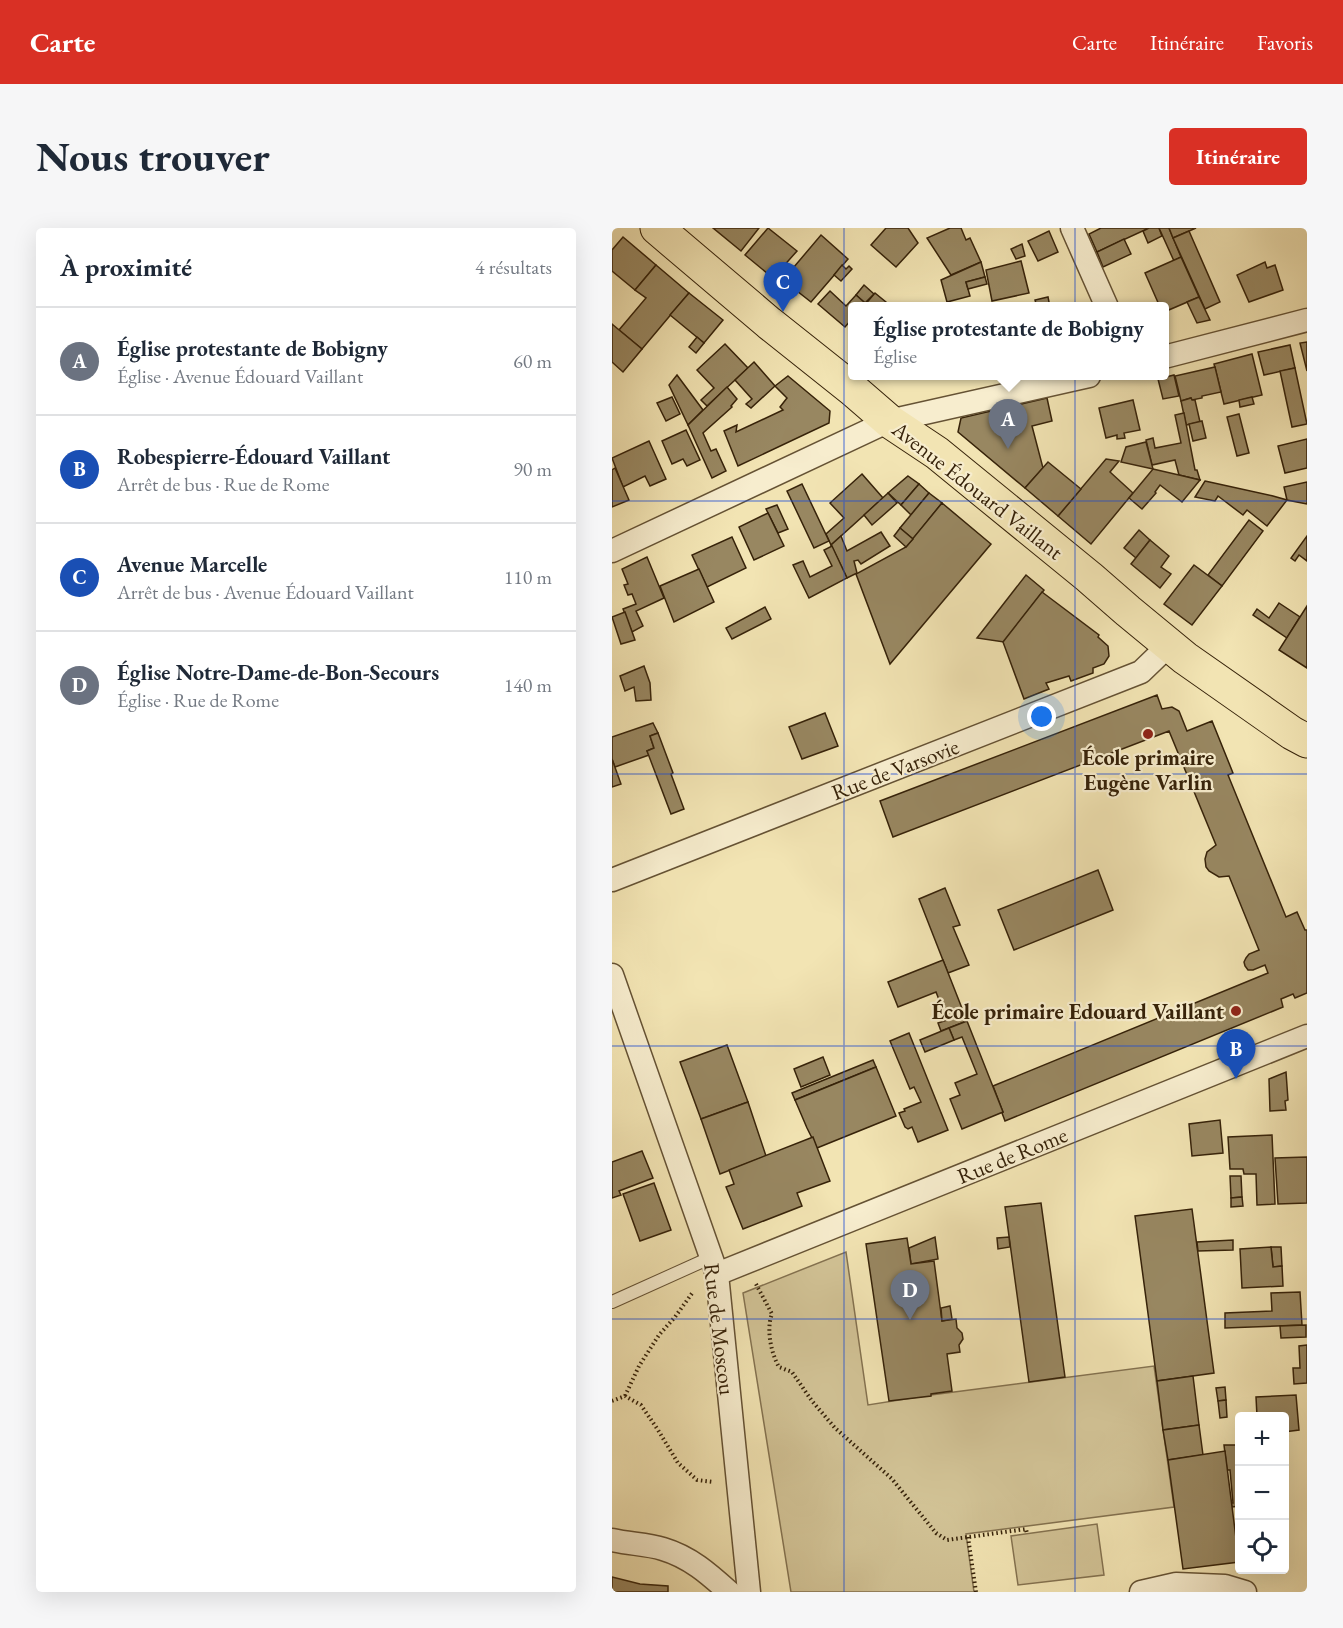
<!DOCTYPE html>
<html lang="fr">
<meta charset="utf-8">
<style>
body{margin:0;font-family:"EB Garamond",serif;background:#f6f6f7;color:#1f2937}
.controls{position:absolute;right:18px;bottom:18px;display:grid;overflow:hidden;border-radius:6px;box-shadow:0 6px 24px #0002}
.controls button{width:54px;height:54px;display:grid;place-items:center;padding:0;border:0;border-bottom:2px solid #e0e1e3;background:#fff;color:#1f2937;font:30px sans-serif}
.you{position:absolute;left:430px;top:489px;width:21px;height:21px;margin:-15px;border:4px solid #fff;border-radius:50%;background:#1a73e8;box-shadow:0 0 0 9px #1a73e833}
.badge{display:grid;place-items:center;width:39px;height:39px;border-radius:50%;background:#d93025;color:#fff;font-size:20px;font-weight:700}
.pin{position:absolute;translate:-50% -50px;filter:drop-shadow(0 2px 3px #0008)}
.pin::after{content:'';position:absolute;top:32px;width:21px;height:18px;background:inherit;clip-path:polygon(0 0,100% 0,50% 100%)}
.popup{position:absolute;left:236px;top:74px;width:321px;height:78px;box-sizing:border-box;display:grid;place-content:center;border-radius:6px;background:#fff;filter:drop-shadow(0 2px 4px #0005);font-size:20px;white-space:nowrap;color:#747a83}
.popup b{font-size:22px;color:#1f2937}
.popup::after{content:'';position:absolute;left:50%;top:100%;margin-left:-12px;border:12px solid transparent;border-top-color:#fff}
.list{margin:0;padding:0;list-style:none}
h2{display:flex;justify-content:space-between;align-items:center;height:78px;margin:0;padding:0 24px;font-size:26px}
h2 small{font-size:20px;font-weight:400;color:#747a83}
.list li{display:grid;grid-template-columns:39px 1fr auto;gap:18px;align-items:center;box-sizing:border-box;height:108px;padding:0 24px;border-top:2px solid #e0e1e3}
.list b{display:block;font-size:22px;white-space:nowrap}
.list p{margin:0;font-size:20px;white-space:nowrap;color:#747a83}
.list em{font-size:20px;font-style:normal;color:#747a83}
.icon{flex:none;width:33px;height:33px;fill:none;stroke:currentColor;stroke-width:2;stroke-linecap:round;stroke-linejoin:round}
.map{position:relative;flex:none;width:695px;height:1364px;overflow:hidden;border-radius:6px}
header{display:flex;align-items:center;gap:36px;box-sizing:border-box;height:84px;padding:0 30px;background:#d93025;color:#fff}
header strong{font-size:28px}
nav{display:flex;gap:33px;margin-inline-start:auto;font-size:21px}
.intro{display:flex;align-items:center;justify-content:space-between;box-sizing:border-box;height:144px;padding:0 36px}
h1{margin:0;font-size:42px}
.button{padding:15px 27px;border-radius:6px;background:#d93025;color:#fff;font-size:21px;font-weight:700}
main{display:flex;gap:36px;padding:0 36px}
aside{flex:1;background:#fff;border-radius:6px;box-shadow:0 6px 24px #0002}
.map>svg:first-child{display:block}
.green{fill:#d2c396;stroke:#847250;stroke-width:1.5}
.building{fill:#988761;stroke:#362209;stroke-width:1.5}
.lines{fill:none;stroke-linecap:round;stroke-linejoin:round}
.service-casing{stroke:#655234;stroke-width:14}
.minor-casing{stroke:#655234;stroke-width:25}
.primary-casing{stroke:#362209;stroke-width:35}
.path{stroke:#362209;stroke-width:4;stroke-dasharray:1.5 3;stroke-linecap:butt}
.service{stroke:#f7edce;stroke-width:12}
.minor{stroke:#f7edce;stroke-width:22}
.primary{stroke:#f2e4b3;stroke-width:33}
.grid{fill:none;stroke:#1d4ed8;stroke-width:1.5;stroke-opacity:0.55}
.poi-dot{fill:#8f2418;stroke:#f7edce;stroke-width:2}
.labels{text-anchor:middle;stroke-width:4.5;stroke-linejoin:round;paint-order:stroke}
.street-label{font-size:22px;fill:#362209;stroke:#f7edce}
.poi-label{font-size:22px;font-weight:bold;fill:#362209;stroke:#f7edce}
</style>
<header>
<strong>Carte</strong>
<nav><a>Carte</a><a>Itinéraire</a><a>Favoris</a></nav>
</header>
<div class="intro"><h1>Nous trouver</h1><a class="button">Itinéraire</a></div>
<main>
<aside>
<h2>À proximité<small>4 résultats</small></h2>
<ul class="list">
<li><span class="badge" style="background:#6b7280">A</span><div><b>Église protestante de Bobigny</b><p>Église · Avenue Édouard Vaillant</p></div><em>60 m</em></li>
<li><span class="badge" style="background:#1a4fb4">B</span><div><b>Robespierre-Édouard Vaillant</b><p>Arrêt de bus · Rue de Rome</p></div><em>90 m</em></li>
<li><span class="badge" style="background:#1a4fb4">C</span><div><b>Avenue Marcelle</b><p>Arrêt de bus · Avenue Édouard Vaillant</p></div><em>110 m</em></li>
<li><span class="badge" style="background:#6b7280">D</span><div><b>Église Notre-Dame-de-Bon-Secours</b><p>Église · Rue de Rome</p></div><em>140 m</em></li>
</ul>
</aside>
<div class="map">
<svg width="695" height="1364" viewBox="0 0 695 1364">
<rect width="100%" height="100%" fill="#f2e4b3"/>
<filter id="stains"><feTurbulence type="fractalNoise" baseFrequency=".00333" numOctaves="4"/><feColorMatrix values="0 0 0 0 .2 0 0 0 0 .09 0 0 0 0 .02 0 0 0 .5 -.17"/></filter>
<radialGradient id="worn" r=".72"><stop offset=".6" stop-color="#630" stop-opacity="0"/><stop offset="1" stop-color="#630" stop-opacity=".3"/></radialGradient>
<g class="green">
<path d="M234 1024 256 1177 319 1167 542 1138 562 1279 354 1306 362 1364H179L131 1065Z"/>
<path d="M485 1296 492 1347 406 1357 399 1308Z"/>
</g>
<g class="building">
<path d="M101 0H147L129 23Z"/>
<path d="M156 0 185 23 161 50 133 27Z"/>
<path d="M274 0H296L306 15 284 39 259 17Z"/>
<path d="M338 0H349L354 12 358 10 369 34 339 47 315 10Z"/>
<path d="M489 0H537L485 24 477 6Z"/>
<path d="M537 0H547L550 8 536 15 531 3Z"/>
<path d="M547 0H557L569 29 562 33Z"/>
<path d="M557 0H584L561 10Z"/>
<path d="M437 3 446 24 426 33 416 13Z"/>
<path d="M577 3 608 74 593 81 561 10Z"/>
<path d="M209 7 236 31 199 74 171 52Z"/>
<path d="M11 9 44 37 23 62 0 43V22Z"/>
<path d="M512 11 519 26 491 39 485 24Z"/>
<path d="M410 16 413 28 404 31 399 21Z"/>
<path d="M569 29 587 69 552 84V79H548L533 45Z"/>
<path d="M409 33 417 65 380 73 374 42Z"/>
<path d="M369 34 373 49 354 54 358 68 335 74 329 52Z"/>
<path d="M653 34 655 40 663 37 671 62 637 74 625 47Z"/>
<path d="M44 37 77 65 30 121 7 102 34 70 23 62Z"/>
<path d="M230 37 234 41 237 38 240 41 229 53 222 47Z"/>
<path d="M373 49 375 56 356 61 354 54Z"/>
<path d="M252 57 262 66 253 75 244 67Z"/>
<path d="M218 63 234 78 244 67 253 75 251 79H240V91L233 99 206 76Z"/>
<path d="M77 65 111 92 92 115 58 87Z"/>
<path d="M263 65 280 79H251Z"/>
<path d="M436 69 438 79H425L423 72Z"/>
<path d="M587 69 598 92 585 95 575 74Z"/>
<path d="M0 96 30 121 11 144 0 134Z"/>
<path d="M85 109 92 115 84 125 77 119Z"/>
<path d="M695 114V143L688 115Z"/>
<path d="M113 116 136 140 95 178 89 172 102 160 85 142Z"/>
<path d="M678 117 683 140 652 147 646 124Z"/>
<path d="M640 126 650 167 612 176 602 136Z"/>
<path d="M142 134 163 158 139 180 134 176 140 171 123 152Z"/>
<path d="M603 139 609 164 590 168V170L580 172 579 170 569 173 563 148Z"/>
<path d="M683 140 695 196 680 199 668 143Z"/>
<path d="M65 147 91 182 76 197 57 157Z"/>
<path d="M562 147 567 168 551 171 546 151Z"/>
<path d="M176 148 218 183 217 195 126 238 112 203 125 197 124 204 171 182 168 179 175 170 163 158Z"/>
<path d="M115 159 125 171 119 178 120 179 91 205 99 223 104 221 114 243 100 250 76 197Z"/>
<path d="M60 169 68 186 54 193 45 175Z"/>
<path d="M640 169 642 176 628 179 627 172Z"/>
<path d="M435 170 440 193 420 198 431 240 413 260 346 204 349 190Z"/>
<path d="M579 170 580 172H583L588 194 574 197 569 173Z"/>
<path d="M521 172 528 202 512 205 513 210 505 211V207L494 210 487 180Z"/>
<path d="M572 185 583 242H585L588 252 567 247 563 232 540 237 534 212 541 210 543 220 569 215 563 187Z"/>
<path d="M627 186 637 225 625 228 615 189Z"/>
<path d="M590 193 594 210 581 213 577 196Z"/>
<path d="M74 202 88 232 75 238 71 231 60 236 50 213Z"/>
<path d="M695 211V240L673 245 666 218Z"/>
<path d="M37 213 54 251 38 258 33 248 11 259 0 230Z"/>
<path d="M534 214 541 241 509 234 514 219Z"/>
<path d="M494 231 507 233 498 244 521 265 479 316 446 288Z"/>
<path d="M436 234 469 261 446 288 413 260Z"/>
<path d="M3 240 17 272 0 279V242Z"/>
<path d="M541 241 567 247 588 252 570 274 548 257 543 264 544 265 530 281 517 270Z"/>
<path d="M250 246 271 270 219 317 214 306 232 290 218 275Z"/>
<path d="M296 248 307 256 289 277 276 265Z"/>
<path d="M593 253 661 268 675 272 655 298 635 282 631 287 606 268 603 273 583 269Z"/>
<path d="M695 254V276L675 272 672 259Z"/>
<path d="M190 256 217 313 202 320 175 263Z"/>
<path d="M307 256 317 265 299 287 289 277Z"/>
<path d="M276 265 285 275 260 297 252 287Z"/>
<path d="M317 265 330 275 301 311 288 300Z"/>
<path d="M330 275 379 316 278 436 244 346 294 319Z"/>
<path d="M165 277 176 301 166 305 154 281Z"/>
<path d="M156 285 172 318 142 332 127 299Z"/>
<path d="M637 292 651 303 610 358 596 347Z"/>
<path d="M288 300 301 311 294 319 282 308Z"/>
<path d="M527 302 538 312 524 330 512 320Z"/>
<path d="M269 304 278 318 249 336 246 332 242 333 245 345 235 350 219 317 229 308 235 323Z"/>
<path d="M695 308V333L687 327 683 333 679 330Z"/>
<path d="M120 309 134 340 95 359 80 327Z"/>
<path d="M538 312 557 328 549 339 559 346 548 360 519 336Z"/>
<path d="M220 318 235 350 197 370 181 337 191 333 198 349 220 338 212 322Z"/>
<path d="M35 329 52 370 24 383 31 398 20 404 11 381 24 376 20 366 16 367 12 357 16 356 10 341Z"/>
<path d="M582 337 610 358 580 397 552 376Z"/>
<path d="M87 341 102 374 62 394 48 358Z"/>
<path d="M414 347 432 362 392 414 365 410Z"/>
<path d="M430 364 487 407 486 409 496 418 497 428 492 436 481 440V445L459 453 457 448 434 455 437 461 412 471 391 414Z"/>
<path d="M667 375 688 389 675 410 641 387 645 381 657 390Z"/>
<path d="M695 378V440L667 422Z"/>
<path d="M153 379 159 391 120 411 114 400Z"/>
<path d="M13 384 23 412 9 416 0 389Z"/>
<path d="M32 438 38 455 39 472 24 473 22 459 13 463 8 448Z"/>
<path d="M545 467 550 481 560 479 567 483 575 503 600 493 621 545 616 547 674 689 685 684 693 702H695V765L683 770 681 766 669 771 671 779 393 893 390 885 391 884 381 858 656 745 653 737 641 742H636L633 738 632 734 634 730 637 726 647 722 617 648 607 649 597 643 594 639 593 631 595 624 604 617 557 503 281 609 268 573Z"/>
<path d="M213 485 226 518 190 531 177 499Z"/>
<path d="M41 495 46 505 38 508 42 520 35 523 37 527 3 539 0 531V509Z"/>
<path d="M46 505 61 545 59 546 72 581 59 586 35 523 42 520 38 508Z"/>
<path d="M0 531 9 556 0 559Z"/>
<path d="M486 642 501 682 402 722 386 682Z"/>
<path d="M333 660 348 697 341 699 357 737 336 745 307 671Z"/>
<path d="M331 732 355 793 329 803 326 795 335 792 324 764 286 779 276 754Z"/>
<path d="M355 793 391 884 350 901 338 871 348 867 343 855 365 846 350 809 342 812 337 800Z"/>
<path d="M337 800 342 812 313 824 308 812Z"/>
<path d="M297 805 336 902 306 914 300 899 296 901 293 899 287 885 293 883 292 881 309 874 302 859 298 861 278 813Z"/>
<path d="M115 817 136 874 89 891 68 834Z"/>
<path d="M211 829 218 847 189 859 182 841Z"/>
<path d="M261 832 264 839 183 872 180 865Z"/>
<path d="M264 839 284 888 205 920 195 900 183 872Z"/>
<path d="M674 844 676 872 673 873 674 882 658 883 657 851Z"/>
<path d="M136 874 154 928 108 946 89 891Z"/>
<path d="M608 892 611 925 580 928 577 896Z"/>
<path d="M660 907 663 976 645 977 644 946H632L631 941H618L616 909Z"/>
<path d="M201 909 218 953 185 965 190 978 131 1001 114 959 122 956 117 942Z"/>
<path d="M30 923 41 950 7 963 9 967 0 970V934Z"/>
<path d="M695 929V975L666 976 663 930Z"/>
<path d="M618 948H629L630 969 619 970Z"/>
<path d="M42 955 59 1002 28 1013 11 966Z"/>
<path d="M630 969 631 978 619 979V970Z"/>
<path d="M429 975 453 1149 417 1154 393 979Z"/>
<path d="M580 981 602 1145 545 1153 523 988Z"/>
<path d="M323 1009 326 1031 299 1036 297 1020Z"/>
<path d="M397 1009 398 1019 386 1021 385 1010Z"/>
<path d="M295 1010 299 1036 322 1033 330 1093 344 1091 345 1100 350 1105 351 1111 347 1117 348 1124 335 1126 340 1163 319 1166V1168L277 1173 254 1016Z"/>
<path d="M621 1012V1022L586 1023 585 1014Z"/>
<path d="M659 1019H669L670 1038 661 1039Z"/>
<path d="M659 1019 661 1039 670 1038 671 1058 630 1060 628 1021Z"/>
<path d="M688 1064 690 1097 613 1100V1085L660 1083 659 1065Z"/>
<path d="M338 1078 340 1091 330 1093 329 1080Z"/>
<path d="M694 1097V1109L669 1110 668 1098Z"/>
<path d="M695 1117V1155L682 1156 681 1140H688L687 1118Z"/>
<path d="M581 1148 587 1197 551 1202 545 1153Z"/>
<path d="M613 1159 614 1172 606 1173 604 1160Z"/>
<path d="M684 1167 687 1202 672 1204V1188H645L644 1169Z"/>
<path d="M614 1172 615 1189 608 1190 606 1173Z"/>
<path d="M587 1197 591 1227 556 1232 551 1202Z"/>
<path d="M612 1217H628V1278L620 1279 619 1275H621L618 1242H615Z"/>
<path d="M613 1223 627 1334 571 1341 556 1232Z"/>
<path d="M0 1349 28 1356 56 1358V1364H0Z"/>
</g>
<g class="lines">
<defs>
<path id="service" d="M0 1074 100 1029"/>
<g id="minor">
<path d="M460 0 495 79"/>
<path d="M552 129 695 92"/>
<path d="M0 323 277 193 477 148"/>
<path d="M0 652 529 444 557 417"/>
<path d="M0 747 105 1046 137 1364"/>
<path d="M105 1046 695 808"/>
<path d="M0 1312C17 1316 35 1316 51 1321 78 1329 97 1346 117 1364"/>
<path d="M529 1364 564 1356 613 1358 633 1364"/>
</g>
<path id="primary" d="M45 0 157 95 240 161 277 193 325 225 477 349 516 383 573 430 680 505 695 513"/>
</defs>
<use href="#service" class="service-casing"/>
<use href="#minor" class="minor-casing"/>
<use href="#primary" class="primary-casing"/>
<g class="path">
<path d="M144 1056 160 1086C154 1101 159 1125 167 1139L180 1144 200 1173 223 1200 280 1251 324 1305 335 1312 414 1301 415 1306"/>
<path d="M13 1168 27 1138 47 1107 63 1089 81 1064"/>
<path d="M0 1173 13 1168 29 1177 46 1202 66 1235 85 1252 102 1254"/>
<path d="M356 1309 364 1364"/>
</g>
<use href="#service" class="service"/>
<use href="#minor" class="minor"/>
<use href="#primary" class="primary"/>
</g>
<path class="grid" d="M232 0V1364M463 0V1364M0 273H695M0 546H695M0 818H695M0 1091H695"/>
<g class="poi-dot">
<circle cx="536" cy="506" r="6"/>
<circle cx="624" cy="783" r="6"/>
</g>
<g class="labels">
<g class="street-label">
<text transform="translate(366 262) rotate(38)" y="8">Avenue Édouard Vaillant</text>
<text transform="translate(283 541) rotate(-21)" y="8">Rue de Varsovie</text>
<text transform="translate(400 927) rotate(-22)" y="8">Rue de Rome</text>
<text transform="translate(108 1101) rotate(83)" y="8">Rue de Moscou</text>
</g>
<g class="poi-label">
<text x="536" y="537">École primaire<tspan x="536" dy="25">Eugène Varlin</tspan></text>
<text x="612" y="791" text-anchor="end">École primaire Edouard Vaillant</text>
</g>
</g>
<rect width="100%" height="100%" filter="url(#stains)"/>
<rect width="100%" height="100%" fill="url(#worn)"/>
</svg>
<div class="controls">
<button>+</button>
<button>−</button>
<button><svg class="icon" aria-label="locate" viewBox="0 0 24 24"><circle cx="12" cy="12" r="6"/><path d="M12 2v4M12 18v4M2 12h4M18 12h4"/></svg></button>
</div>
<div class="you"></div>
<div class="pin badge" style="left:396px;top:221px;background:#6b7280">A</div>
<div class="popup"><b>Église protestante de Bobigny</b>Église</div>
<div class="pin badge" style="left:624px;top:851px;background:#1a4fb4">B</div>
<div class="pin badge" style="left:171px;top:84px;background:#1a4fb4">C</div>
<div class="pin badge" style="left:298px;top:1092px;background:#6b7280">D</div>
</div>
</main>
